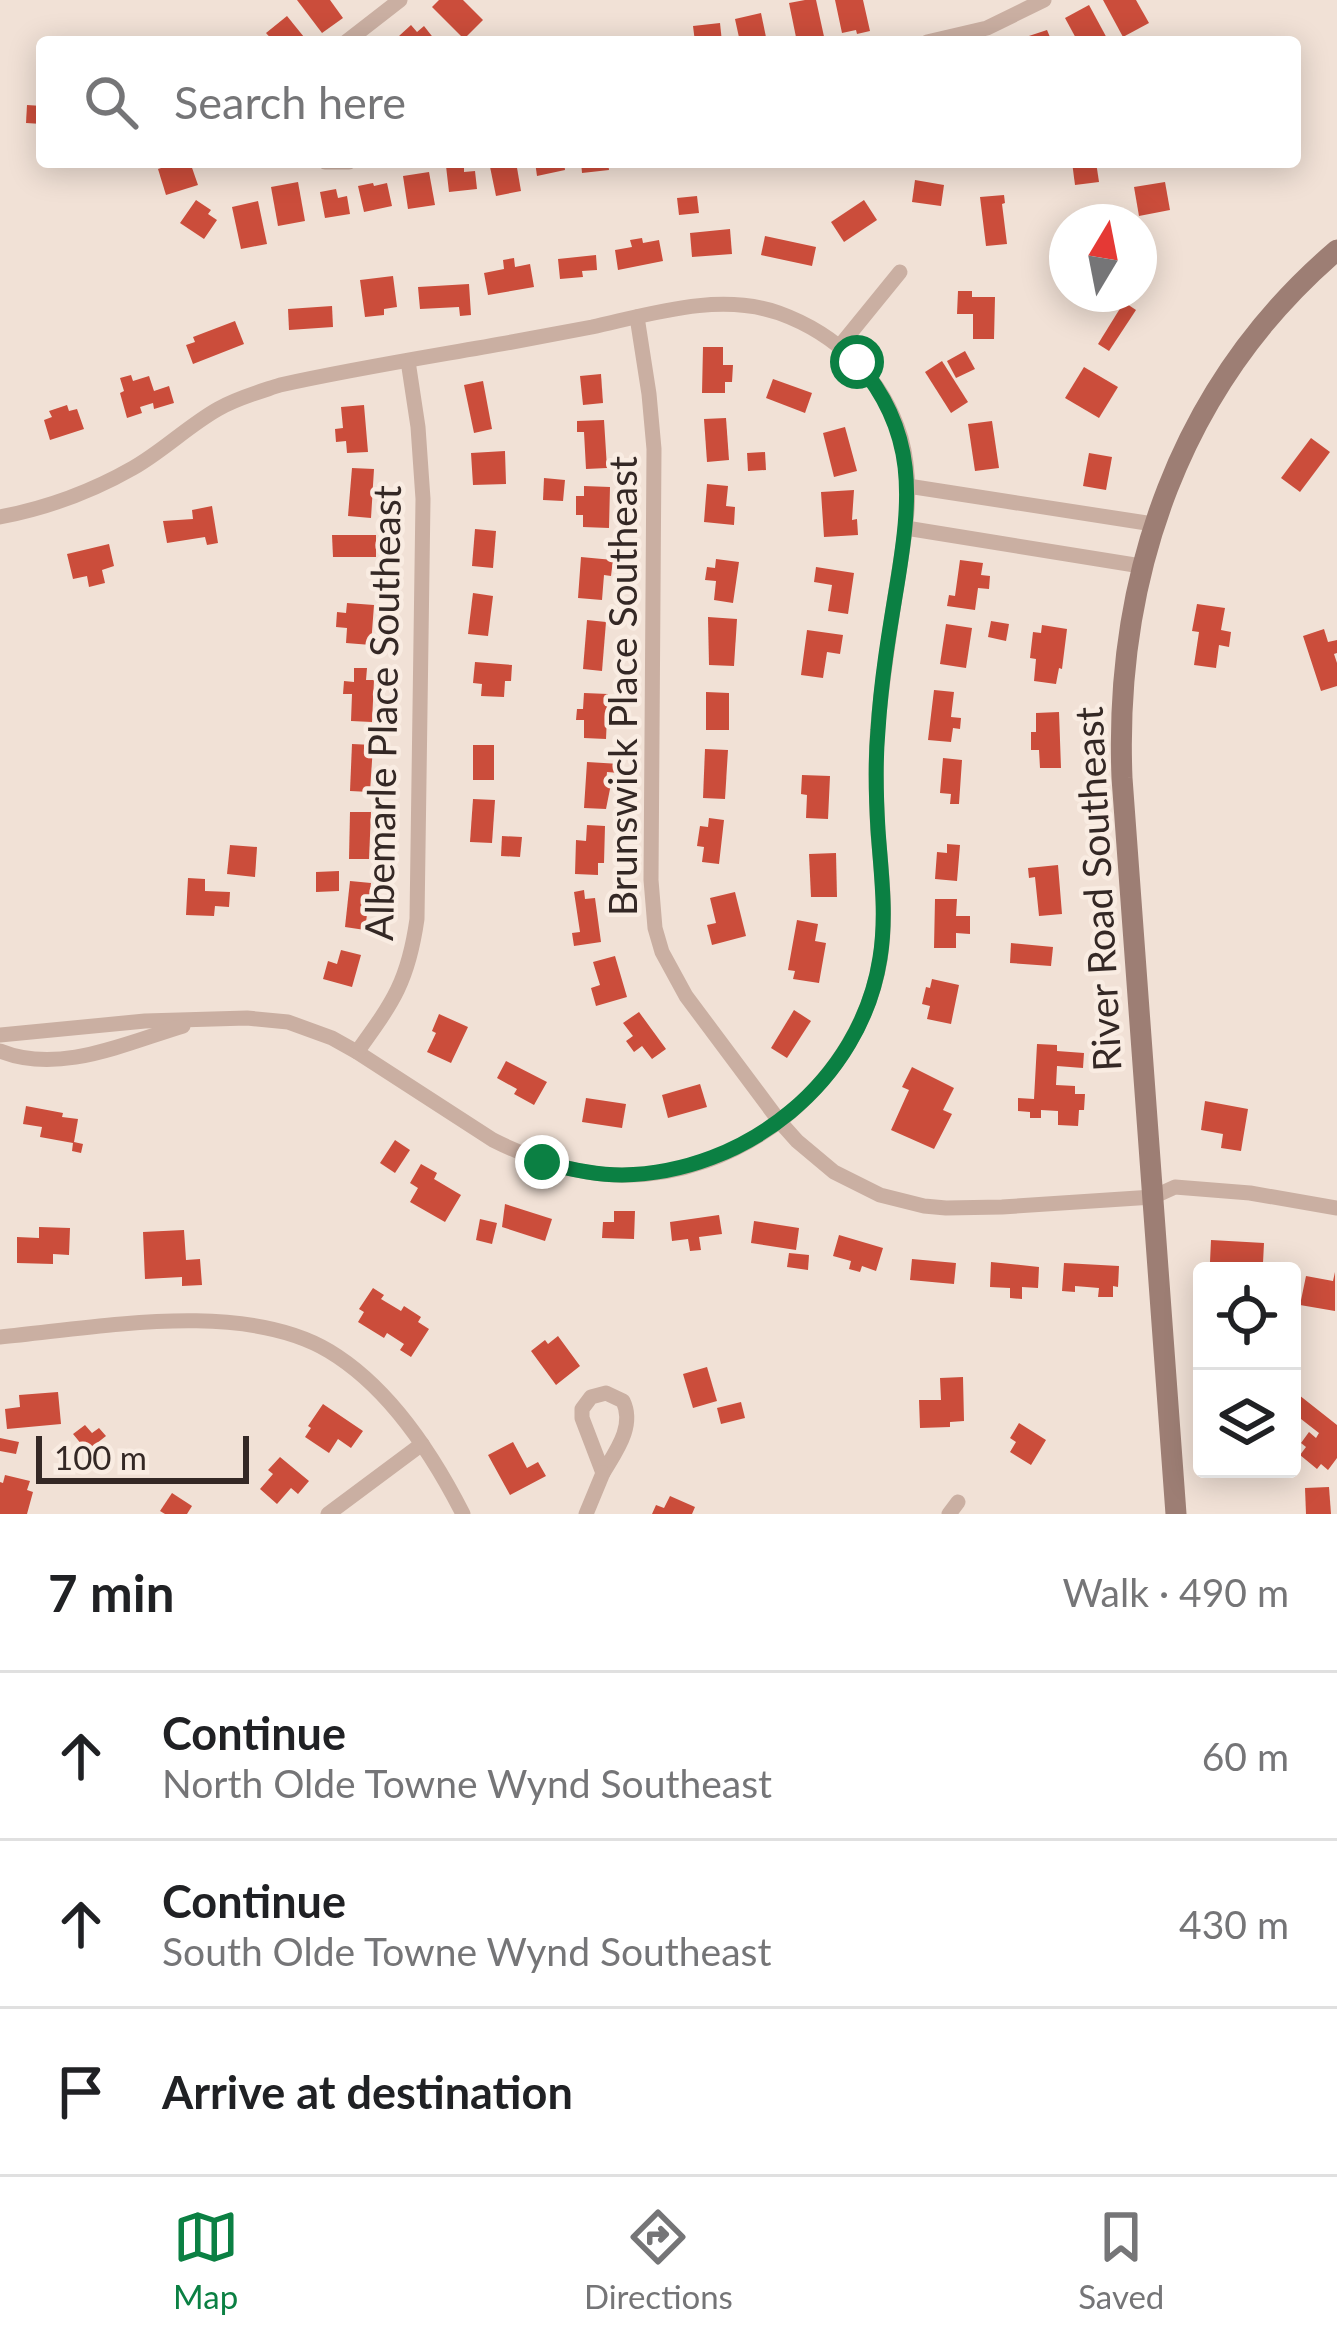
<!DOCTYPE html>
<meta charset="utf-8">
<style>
body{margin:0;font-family:Lato,sans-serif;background:#f2f2f2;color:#202124}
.controls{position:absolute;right:36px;bottom:36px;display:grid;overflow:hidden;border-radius:12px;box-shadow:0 6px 30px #0003}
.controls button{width:108px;height:108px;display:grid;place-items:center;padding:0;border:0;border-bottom:3px solid #e0e0e0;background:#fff;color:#202124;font:60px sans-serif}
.compass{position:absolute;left:1049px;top:204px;width:108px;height:108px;border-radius:50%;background:#fff;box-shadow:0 6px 30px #0003;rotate:10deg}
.scale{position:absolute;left:36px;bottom:30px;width:213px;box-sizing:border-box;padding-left:12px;border:6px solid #342825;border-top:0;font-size:33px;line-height:42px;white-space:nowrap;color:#342825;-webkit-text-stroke:9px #f9ece2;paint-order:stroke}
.stop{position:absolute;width:36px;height:36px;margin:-27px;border:9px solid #0b8043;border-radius:50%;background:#fff}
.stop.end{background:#0b8043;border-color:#fff;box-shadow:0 3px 12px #0008}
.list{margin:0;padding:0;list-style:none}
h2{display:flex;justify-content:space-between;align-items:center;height:156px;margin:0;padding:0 48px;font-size:51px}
h2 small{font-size:39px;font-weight:400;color:#757577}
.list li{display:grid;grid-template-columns:78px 1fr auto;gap:36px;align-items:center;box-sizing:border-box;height:168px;padding:0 48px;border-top:3px solid #e0e0e0}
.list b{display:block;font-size:45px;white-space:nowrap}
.list p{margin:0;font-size:39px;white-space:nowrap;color:#757577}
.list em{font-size:39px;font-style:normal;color:#757577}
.icon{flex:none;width:66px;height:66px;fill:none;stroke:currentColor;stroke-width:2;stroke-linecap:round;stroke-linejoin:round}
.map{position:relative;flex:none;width:1337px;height:1514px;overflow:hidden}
.search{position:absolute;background:#fff;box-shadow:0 6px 30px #0003;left:36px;right:36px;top:36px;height:132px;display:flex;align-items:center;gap:30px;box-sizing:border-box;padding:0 42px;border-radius:12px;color:#757577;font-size:45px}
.sheet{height:660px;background:#fff}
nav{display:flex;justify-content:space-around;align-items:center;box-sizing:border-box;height:168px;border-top:3px solid #e0e0e0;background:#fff;font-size:33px;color:#757577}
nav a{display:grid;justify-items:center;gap:6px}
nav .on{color:#0b8043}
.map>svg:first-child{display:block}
.building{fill:#cb4d3b}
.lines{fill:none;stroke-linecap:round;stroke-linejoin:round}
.minor{stroke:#caafa2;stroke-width:15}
.secondary{stroke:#9d7e74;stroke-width:21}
.route{stroke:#0b8043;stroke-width:15}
.labels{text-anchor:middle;stroke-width:9;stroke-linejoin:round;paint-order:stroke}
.street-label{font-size:39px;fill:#342825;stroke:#f9ece2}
</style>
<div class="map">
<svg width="1337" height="1514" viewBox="0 0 1337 1514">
<rect width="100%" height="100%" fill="#f1e1d6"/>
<g class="building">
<path d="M297 0H330L343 18 322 33Z"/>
<path d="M439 0H463L483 20 464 39 432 7Z"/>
<path d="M805 0H816L825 41 797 42 789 3Z"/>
<path d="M835 0H863L870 31 857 34 856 30 842 33Z"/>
<path d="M1103 0H1136L1149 23 1123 37Z"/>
<path d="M1089 5 1109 42H1078L1065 18Z"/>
<path d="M761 13 767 42H740L735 19Z"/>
<path d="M287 16 308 42H274L266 33Z"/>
<path d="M720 23 722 42H695L693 26Z"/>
<path d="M411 25 417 32 424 26 435 40 404 42 399 36Z"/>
<path d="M1047 30 1052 42H1014V41Z"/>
<path d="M27 105 42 106V124L26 123Z"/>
<path d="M180 162H190L198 185 166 195 158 169Z"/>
<path d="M489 162H516L521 191 496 196Z"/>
<path d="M535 162H564L565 170 537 176Z"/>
<path d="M581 162H608L609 170 582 173Z"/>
<path d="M1072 162H1096L1099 182 1075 185Z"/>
<path d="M464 164V172L475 171 477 189 449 192 446 166Z"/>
<path d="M429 172 435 205 408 209 403 176Z"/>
<path d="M915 180 944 185 941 206 912 202Z"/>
<path d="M298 182 305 221 278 226 271 187Z"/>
<path d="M1165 182 1170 210 1139 216 1134 187Z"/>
<path d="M373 183 374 186 387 183 392 206 364 212 358 186Z"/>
<path d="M336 189 338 198 347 196 350 214 325 218 320 192Z"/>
<path d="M1004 195 1005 203 1002 204 1007 244 986 246 980 197Z"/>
<path d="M697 196 699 213 679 215 677 198Z"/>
<path d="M196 200 211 210 208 214 217 220 204 239 180 223Z"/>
<path d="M864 200 877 220 844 242 831 222Z"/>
<path d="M258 201 267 244 241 249 232 207Z"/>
<path d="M730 229 732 254 692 257 690 233Z"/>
<path d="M765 236 816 247 812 266 761 255Z"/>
<path d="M642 238 643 243 659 240 663 261 618 270 615 250 632 247 630 240Z"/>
<path d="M596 255 597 270 582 271 583 277 560 279 558 259Z"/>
<path d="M514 258 515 267 530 264 534 287 488 295 484 273 504 269 503 260Z"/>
<path d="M393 276 397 307 384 309V315L365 317 360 280Z"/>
<path d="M469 284 471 315 460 316 459 307 420 309 418 287Z"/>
<path d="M958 291H972V297H995L994 339H973V314H957Z"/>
<path d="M1124 302 1136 310 1109 351 1098 344Z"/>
<path d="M332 306 333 327 289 330 288 309Z"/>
<path d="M235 321 244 344 193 364 186 345 195 342 193 337Z"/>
<path d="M703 347H723V365H733L732 382H725V393H702Z"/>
<path d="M965 351 975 369 956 378 947 361Z"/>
<path d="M942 361 968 402 951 413 925 372Z"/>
<path d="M1084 367 1118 387 1099 418 1065 398Z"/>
<path d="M601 374 603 403 583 405 580 376Z"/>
<path d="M131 375 133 381 149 376 154 391 169 386 174 403 154 409 153 403 140 407 142 413 127 418 120 393 124 391 120 378Z"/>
<path d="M773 379 812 393 805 413 766 398Z"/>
<path d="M483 381 492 429 474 433 464 385Z"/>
<path d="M67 405 69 411 77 409 84 429 50 440 44 420 52 417 49 411Z"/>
<path d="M364 405 368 452 347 453 346 441 336 442 335 429 343 428 341 407Z"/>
<path d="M726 418 729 460 707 462 704 419Z"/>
<path d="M604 420 607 468 586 469 584 432H577V421Z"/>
<path d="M992 421 999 468 975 471 968 424Z"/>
<path d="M845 427 857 471 834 477 823 433Z"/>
<path d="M1311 438 1330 452 1300 492 1281 478Z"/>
<path d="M505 451 506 484 473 485 471 453Z"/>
<path d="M765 452 766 470 748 471 747 453Z"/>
<path d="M1089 453 1112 457 1106 490 1083 486Z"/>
<path d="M352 468 374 469 371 518 348 516Z"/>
<path d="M544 478 565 480 563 501 543 500Z"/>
<path d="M707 484 728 486 726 506 735 507 734 525 704 522Z"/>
<path d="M584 486 610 487 609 528 583 527V515H576V496H584Z"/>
<path d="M854 490 852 520 857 519 858 535 824 537 821 492Z"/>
<path d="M212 506 218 543 207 545 205 537 167 543 163 521 193 519 192 510Z"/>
<path d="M475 529 496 531 493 568 472 566Z"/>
<path d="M332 535H376V557H333Z"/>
<path d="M109 544 114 566 102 570 105 583 89 587 87 576 73 579 67 554Z"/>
<path d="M581 557 613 560 611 576 604 575 602 600 578 598Z"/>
<path d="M716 559 739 562 733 603 714 600 716 581 705 580 707 567 715 568Z"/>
<path d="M960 560 983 563 981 575 990 576 989 589 978 588 975 610 947 606 949 595 955 596Z"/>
<path d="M816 567 854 573 848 614 828 611 832 585 814 582Z"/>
<path d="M473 593 493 596 488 636 468 634Z"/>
<path d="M347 603 374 605 371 645 346 643 347 628 336 627 337 612 346 613Z"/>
<path d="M1197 604 1225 608 1221 630 1231 632 1229 647 1219 645 1216 668 1194 665 1199 632 1192 631Z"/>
<path d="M708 617 737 619 734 666 709 665Z"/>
<path d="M587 620 606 622 602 671 583 669Z"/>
<path d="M991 621 1009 624 1006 641 988 637Z"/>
<path d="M946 624 972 628 966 668 940 664Z"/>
<path d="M1042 625 1067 629 1062 669 1059 668 1056 684 1034 681 1036 659 1030 658 1033 632 1041 633Z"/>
<path d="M1324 629 1328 642 1337 640V653L1334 654 1337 663V686L1321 691 1303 636Z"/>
<path d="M807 630 843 635 840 654 827 652 823 678 801 675Z"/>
<path d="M475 662 512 665 511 681H505L504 697 481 696 482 684 473 683Z"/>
<path d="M354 668H367L366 680H374L372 722 351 721 352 694H343L344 681 354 682Z"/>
<path d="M934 690 954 692 951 717 961 718 960 729 953 728 951 742 928 740Z"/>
<path d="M706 692 729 693V730H706Z"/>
<path d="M584 693 608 694 606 739 584 738V720H576L577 709H583Z"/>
<path d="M1059 712 1061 768H1040L1039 750H1031V732H1036V713Z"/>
<path d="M352 744 373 745 370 792 350 791Z"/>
<rect x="473" y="745" width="21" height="35"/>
<path d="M705 749 728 750 725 799 703 798Z"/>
<path d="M943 758 962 760 959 804H950L951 794 940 793Z"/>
<path d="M587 762 620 764 619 773 607 772 606 784H611L606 809 584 808Z"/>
<path d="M802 775 830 776 828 819 806 818 807 795 801 794Z"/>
<path d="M473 799 495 800 492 843 470 842Z"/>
<path d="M350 812H371L369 859H349Z"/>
<path d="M709 818 724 820 719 864 702 862 704 847 697 846 700 826 708 827Z"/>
<path d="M587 825 605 826 604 863H598V875L575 874 576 840 586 841Z"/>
<path d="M502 836 522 837 520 857 501 856Z"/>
<path d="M947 844 960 845 957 881 935 879 937 852 947 853Z"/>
<path d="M230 845 257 847 255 877 227 874Z"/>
<path d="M836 853 837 897H811L809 854Z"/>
<path d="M1058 865 1062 914 1039 916 1035 877 1029 878 1028 868Z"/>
<path d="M339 871V891L316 892V872Z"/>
<path d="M188 878 205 879V891L230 892 229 907 215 906 214 916 186 915Z"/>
<path d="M350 881 371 883 365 930 345 927Z"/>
<path d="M584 890 585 899 595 898 601 942 574 946 572 933 580 932 574 892Z"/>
<path d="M735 892 746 936 712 945 707 925 716 923 710 898Z"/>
<path d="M935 899H957L956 916H970V934L956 933V948H934Z"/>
<path d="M797 920 818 924 815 941 826 943 819 983 793 979 795 971 788 970Z"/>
<path d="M1011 943 1053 947 1051 966 1010 963Z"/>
<path d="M341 950 361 955 352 987 323 979 328 961 337 964Z"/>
<path d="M615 956 627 997 596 1006 591 988 600 985 593 962Z"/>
<path d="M932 979 959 985 951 1024 927 1019 930 1006 922 1004 926 987 930 988Z"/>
<path d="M794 1010 811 1021 787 1058 771 1048Z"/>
<path d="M639 1012 666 1049 652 1059 642 1046 634 1052 626 1041 633 1036 623 1023Z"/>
<path d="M439 1014 468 1027 451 1063 427 1052 436 1033 432 1031Z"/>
<path d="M1037 1044 1057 1045V1051L1084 1053 1083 1068 1057 1066 1056 1085 1075 1086V1094H1085L1084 1110H1079L1078 1126 1058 1125V1111L1041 1110V1118H1030V1112L1018 1111V1098L1034 1099Z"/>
<path d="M506 1061 547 1082 534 1105 514 1094 517 1089 497 1078Z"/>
<path d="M912 1067 954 1088 943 1110 952 1114 934 1149 891 1130 909 1090 902 1087Z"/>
<path d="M700 1084 707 1107 668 1118 662 1095Z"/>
<path d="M586 1098 626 1104 622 1128 582 1122Z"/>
<path d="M1205 1101 1248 1109 1241 1151 1221 1148 1223 1134 1201 1130Z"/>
<path d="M26 1106 63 1113 62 1117 78 1119 74 1142 83 1144 81 1153 72 1151 73 1143 40 1137 42 1127 23 1124Z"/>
<path d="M395 1140 410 1150 395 1173 380 1163Z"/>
<path d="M421 1164 437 1173 434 1179 461 1195 445 1222 410 1202 418 1188 410 1183Z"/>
<path d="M505 1204 552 1219 545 1241 502 1227Z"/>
<path d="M614 1211H635L634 1239 602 1238 603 1222H614Z"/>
<path d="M719 1215 722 1234 699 1237 701 1250 690 1251 688 1239 672 1241 670 1222Z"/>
<path d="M480 1219 497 1223 492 1244 476 1240Z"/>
<path d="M754 1221 799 1228 796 1250 751 1243Z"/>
<path d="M39 1227 70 1228 69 1255 53 1254V1264L17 1263V1237L39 1238Z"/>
<path d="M184 1230 186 1260 200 1259 202 1285 182 1286V1277L145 1279 143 1232Z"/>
<path d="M839 1235 883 1248 876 1271 862 1266 860 1272 849 1269 851 1261 833 1256Z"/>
<path d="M1211 1240 1264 1243 1263 1263H1258L1257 1271H1229V1263L1210 1262Z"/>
<path d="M789 1253 809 1255 808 1270 787 1267Z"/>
<path d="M912 1259 956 1263 954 1284 910 1280Z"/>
<path d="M991 1262 1039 1267 1038 1288 1022 1287V1299L1010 1298V1288L990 1287Z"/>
<path d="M1064 1263 1119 1266 1118 1287 1113 1286V1297H1098L1099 1288 1075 1286V1292L1062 1291Z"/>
<path d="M1335 1272V1311L1300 1305 1306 1276 1333 1281Z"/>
<path d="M373 1288 384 1295 381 1299 401 1311 404 1306 421 1317 418 1322 429 1329 411 1357 400 1350 404 1344 387 1333 384 1338 358 1322 364 1312 359 1309Z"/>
<path d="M558 1336 580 1366 556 1385 531 1351 545 1340 548 1344Z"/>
<path d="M707 1367 717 1401 693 1408 683 1374Z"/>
<path d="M963 1377 964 1421 950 1422V1427L920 1428 919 1400H941L940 1378Z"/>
<path d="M58 1392 61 1424 7 1429 5 1409 20 1407 19 1395Z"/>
<path d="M1299 1395 1337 1425V1458L1328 1470 1321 1464 1317 1469 1300 1455 1306 1447 1301 1443 1309 1432 1316 1438 1319 1433 1292 1412V1404Z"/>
<path d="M741 1402 745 1418 721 1424 717 1408Z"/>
<path d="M323 1404 363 1431 351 1448 338 1439 329 1453 305 1437 311 1428 308 1426Z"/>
<path d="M1019 1423 1046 1440 1031 1465 1010 1452 1016 1442 1010 1438Z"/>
<path d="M85 1425 92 1433 99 1428 106 1436 87 1451 73 1434Z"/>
<path d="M0 1438 19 1442 16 1454 0 1451Z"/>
<path d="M513 1442 527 1468 538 1462 546 1476 510 1495 488 1455Z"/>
<path d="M280 1457 309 1481 298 1494 291 1488 277 1504 260 1489 273 1474 268 1470Z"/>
<path d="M5 1475 30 1481 27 1490 33 1492 27 1514H0V1482L3 1483Z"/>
<path d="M1329 1487 1331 1514H1306L1305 1488Z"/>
<path d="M172 1493 192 1506 187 1514H165L160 1511Z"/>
<path d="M670 1496 695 1507 692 1514H652L656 1505 664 1508Z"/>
</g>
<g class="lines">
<g class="minor">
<path d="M346 42 400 0"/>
<path d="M927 42 987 28 1044 0"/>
<path d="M325 162H349"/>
<path d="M637 317 649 394 654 449 651 880 655 928 662 952 686 996 780 1122 797 1141 834 1172 880 1195 924 1206 946 1208 1002 1207 1153 1197 1175 1187 1250 1193 1337 1208"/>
<path d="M839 347 900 272"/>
<path d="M908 486 1153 524"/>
<path d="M0 517C47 508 91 492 133 468 163 451 188 426 218 409 237 398 259 392 280 385 356 368 434 356 512 342 538 337 565 332 592 327 651 314 719 292 779 313 837 334 883 378 901 438 915 488 904 540 896 590 889 635 882 680 878 725 875 761 876 798 878 834 882 876 887 918 880 960 859 1083 739 1181 614 1175 570 1173 531 1159 493 1140L357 1052 332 1038 288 1022 247 1018 145 1021 0 1035"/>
<path d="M906 528 1141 566"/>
<path d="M0 1051C59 1075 126 1043 183 1026"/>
<path d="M357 1052C393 1002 408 982 417 919L423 499 418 427 408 361"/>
<path d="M0 1337C96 1328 242 1299 329 1351 389 1387 432 1453 463 1514"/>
<path d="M606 1393 623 1401C635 1426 616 1451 603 1473L582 1418V1409L591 1397Z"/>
<path d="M328 1514 422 1444"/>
<path d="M586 1514 603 1473"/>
<path d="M949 1514 958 1502"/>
</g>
<path class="secondary" d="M1176 1514 1122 778C1114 576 1180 384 1337 250"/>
</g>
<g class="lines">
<path class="route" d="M542 1162C568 1169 595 1175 622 1175 746 1173 861 1081 880 958 887 915 881 873 878 830 876 797 875 763 878 730 881 681 889 633 897 585 911 499 918 432 857 362"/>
</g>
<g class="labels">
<g class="street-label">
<text transform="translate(623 686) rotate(-90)" y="14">Brunswick Place Southeast</text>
<text transform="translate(383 713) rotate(-89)" y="14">Albemarle Place Southeast</text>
<text transform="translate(1098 889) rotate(-93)" y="14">River Road Southeast</text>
</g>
</g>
</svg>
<div class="controls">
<button><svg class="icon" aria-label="locate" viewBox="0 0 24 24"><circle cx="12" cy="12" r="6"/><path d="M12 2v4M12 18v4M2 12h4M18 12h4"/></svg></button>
<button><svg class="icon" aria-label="layers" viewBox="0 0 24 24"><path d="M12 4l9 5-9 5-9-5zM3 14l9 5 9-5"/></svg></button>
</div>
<svg class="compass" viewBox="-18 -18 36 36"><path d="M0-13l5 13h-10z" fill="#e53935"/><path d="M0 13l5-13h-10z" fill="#757577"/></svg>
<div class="scale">100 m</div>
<div class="stop" style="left:857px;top:362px"></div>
<div class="stop end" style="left:542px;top:1162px"></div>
<div class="search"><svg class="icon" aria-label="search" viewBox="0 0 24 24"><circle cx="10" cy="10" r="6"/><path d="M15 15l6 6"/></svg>Search here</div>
</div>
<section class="sheet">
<h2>7 min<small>Walk · 490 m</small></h2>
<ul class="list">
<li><svg class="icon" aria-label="ahead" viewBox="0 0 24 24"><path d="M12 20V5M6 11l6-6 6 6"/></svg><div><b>Continue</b><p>North Olde Towne Wynd Southeast</p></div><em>60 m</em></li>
<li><svg class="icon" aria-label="ahead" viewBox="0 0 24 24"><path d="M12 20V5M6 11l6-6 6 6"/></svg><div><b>Continue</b><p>South Olde Towne Wynd Southeast</p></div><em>430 m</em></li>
<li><svg class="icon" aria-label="arrive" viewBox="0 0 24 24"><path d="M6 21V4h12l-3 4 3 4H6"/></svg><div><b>Arrive at destination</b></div></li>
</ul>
</section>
<nav>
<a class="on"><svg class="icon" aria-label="map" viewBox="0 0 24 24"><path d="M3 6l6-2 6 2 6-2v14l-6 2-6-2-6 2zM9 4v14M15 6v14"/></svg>Map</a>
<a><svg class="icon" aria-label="directions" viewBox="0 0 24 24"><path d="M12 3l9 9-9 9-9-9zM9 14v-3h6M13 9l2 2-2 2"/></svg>Directions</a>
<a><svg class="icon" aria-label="saved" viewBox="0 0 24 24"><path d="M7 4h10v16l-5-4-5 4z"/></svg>Saved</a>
</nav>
